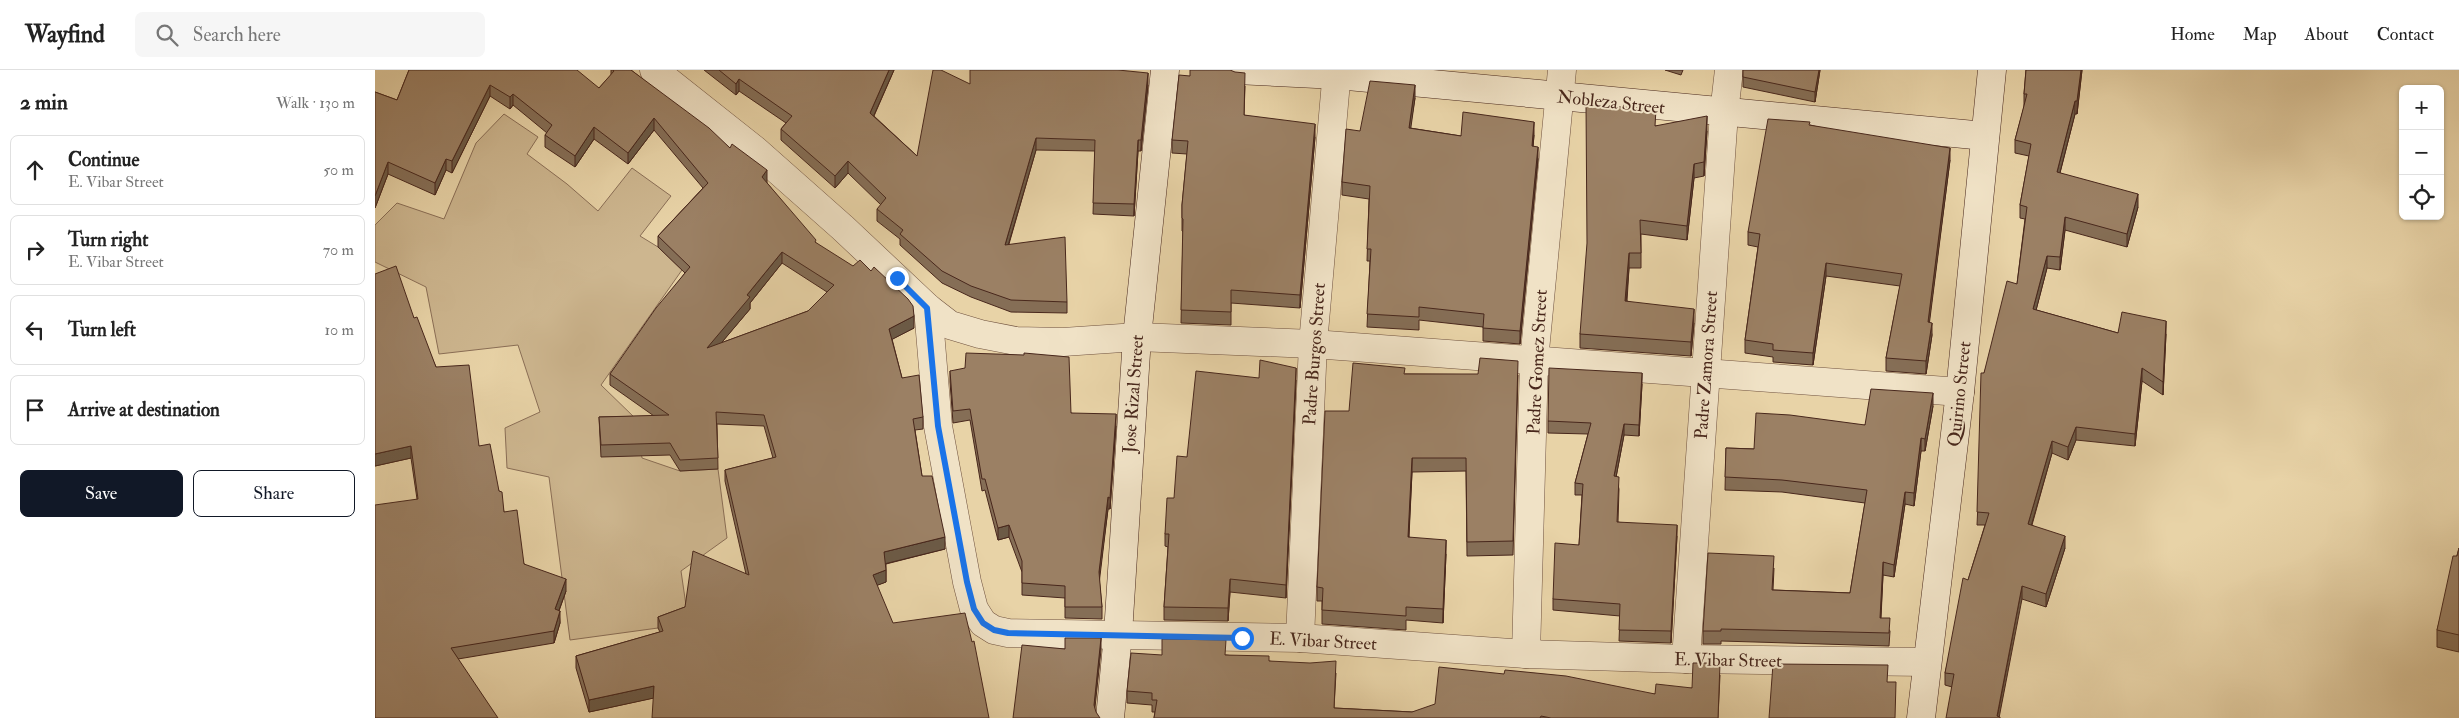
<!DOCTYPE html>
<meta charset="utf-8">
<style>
body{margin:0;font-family:"IM FELL Double Pica",serif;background:#f6f6f6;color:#222}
.controls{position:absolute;right:15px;top:15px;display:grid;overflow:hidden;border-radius:8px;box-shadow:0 1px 4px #0004}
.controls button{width:45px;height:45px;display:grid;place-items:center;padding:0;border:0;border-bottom:1px solid #e0e0e0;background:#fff;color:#222;font:25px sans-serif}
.stop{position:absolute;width:15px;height:15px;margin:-11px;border:4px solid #1a73e8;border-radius:50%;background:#fff}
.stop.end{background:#1a73e8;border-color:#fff;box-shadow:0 1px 5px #0008}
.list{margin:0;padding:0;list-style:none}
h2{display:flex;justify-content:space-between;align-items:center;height:65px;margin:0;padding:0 20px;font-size:21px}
h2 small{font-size:16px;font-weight:400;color:#767676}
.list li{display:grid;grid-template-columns:32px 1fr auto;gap:15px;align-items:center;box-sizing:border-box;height:70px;margin:0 10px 10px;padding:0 10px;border:1px solid #e0e0e0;border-radius:8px}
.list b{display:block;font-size:19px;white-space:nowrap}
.list p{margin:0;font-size:16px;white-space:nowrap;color:#767676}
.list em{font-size:16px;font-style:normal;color:#767676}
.actions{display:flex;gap:10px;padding:15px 20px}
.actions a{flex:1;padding:11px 0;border:1px solid #111827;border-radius:8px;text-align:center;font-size:18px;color:#111827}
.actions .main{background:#111827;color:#fff}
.icon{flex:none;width:28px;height:28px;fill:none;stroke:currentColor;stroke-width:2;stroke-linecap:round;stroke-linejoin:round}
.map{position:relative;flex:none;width:2084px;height:648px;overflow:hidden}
header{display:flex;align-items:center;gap:30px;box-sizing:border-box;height:70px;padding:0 25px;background:#fff;border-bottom:1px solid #e0e0e0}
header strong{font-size:24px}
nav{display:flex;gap:28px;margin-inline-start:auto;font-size:18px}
.search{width:350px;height:45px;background:#f6f6f6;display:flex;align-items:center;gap:12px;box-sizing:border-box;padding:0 18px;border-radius:8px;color:#767676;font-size:19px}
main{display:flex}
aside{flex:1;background:#fff}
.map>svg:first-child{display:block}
.green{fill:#cdb68f;stroke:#8a6e56}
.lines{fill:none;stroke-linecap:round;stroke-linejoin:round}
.street-casing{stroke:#70523f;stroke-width:29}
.secondary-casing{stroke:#48271c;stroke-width:29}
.street{stroke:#f0e2c6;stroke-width:28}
.secondary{stroke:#f0e2c6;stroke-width:28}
.wall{fill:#856e56;stroke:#48271c;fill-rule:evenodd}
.shaded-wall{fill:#6c5a46;stroke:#48271c}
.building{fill:#9b8064;stroke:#48271c;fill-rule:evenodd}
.route{stroke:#1a73e8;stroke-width:6}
.labels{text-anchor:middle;stroke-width:4;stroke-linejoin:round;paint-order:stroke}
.street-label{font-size:18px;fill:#48271c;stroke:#f0e2c6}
</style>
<header>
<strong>Wayfind</strong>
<div class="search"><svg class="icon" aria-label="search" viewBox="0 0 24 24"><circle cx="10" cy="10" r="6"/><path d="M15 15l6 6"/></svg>Search here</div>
<nav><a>Home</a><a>Map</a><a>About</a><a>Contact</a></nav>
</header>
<main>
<aside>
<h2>2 min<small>Walk · 130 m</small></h2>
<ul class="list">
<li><svg class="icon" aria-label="ahead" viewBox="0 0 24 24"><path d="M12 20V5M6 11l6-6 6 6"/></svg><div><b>Continue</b><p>E. Vibar Street</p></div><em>50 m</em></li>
<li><svg class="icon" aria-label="right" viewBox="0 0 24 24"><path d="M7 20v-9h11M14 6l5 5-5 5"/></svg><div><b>Turn right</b><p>E. Vibar Street</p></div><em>70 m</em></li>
<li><svg class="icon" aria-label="left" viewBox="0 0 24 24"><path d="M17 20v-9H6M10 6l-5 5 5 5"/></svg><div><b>Turn left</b></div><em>10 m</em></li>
<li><svg class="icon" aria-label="arrive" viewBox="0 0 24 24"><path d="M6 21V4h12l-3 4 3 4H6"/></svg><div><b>Arrive at destination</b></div></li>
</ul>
<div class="actions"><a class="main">Save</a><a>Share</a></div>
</aside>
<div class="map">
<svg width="2084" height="648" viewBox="0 0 2084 648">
<rect width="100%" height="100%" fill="#e8d3a7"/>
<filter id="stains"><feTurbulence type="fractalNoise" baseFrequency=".004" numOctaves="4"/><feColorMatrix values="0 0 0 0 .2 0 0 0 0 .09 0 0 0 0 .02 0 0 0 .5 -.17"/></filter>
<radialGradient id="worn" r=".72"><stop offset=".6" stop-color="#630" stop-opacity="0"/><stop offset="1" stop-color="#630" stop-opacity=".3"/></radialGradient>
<path class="green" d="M129 44 163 67 152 84 192 114 223 141 257 98 296 126 265 166 283 177 307 200 226 315 260 348 267 388 305 401 343 399 352 468 306 501 313 549 283 558 195 570 174 407 132 398 130 358 165 342 143 275 64 284 51 217 0 192V155L22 133 69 149 101 73Z"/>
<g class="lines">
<defs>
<g id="street">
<path d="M279 0 380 80 468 158 553 238 575 255 605 264 641 271 688 272 762 267 938 274 1585 322"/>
<path d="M553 238 563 356 592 512 599 539 608 553 619 560 633 563 925 568 1151 584 1311 589 1552 592"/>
<path d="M925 568 938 274 962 0"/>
<path d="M1151 584 1159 291 1187 0"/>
<path d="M1311 589 1349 43 1354 0"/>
</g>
<g id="secondary">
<path d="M861 0 962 5 1610 66"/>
<path d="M735 648 743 564 762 267 790 0"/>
<path d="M1546 648 1585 322 1617 0"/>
</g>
</defs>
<use href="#street" class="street-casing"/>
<use href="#secondary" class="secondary-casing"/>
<use href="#street" class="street"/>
<use href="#secondary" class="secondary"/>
</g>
<g class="wall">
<path d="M34 0 224 18 236 5V0H256L355 78 392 112V113L441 173 539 258 517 269 527 308 548 347V359L540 360 547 406 570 479 511 494V512L502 515 278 628 214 642 201 598V586L285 562 283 558V547L310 537 371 504 350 411V400L398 388 389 356 342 354 343 399 305 401 295 385 226 387 224 347 279 346 235 315V304L310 203 283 177V166L328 118 279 60 253 94 219 69 200 97 170 77V65L172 63 138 35 135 39 115 26 77 103 71 100 60 125 13 104 0 138V22L22 30ZM407 193 452 222 433 241 346 273 375 239V233Z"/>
<path d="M329 0H519L499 46 542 86 595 14 773 15 766 81H763L759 146 718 144 720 81 661 80 634 174 692 232V243L636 242 596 227 567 213 525 175V169L502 151V139L506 135 473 103 460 118 406 70V59L411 53 364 21 361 25Z"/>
<path d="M1290 0H1308L1306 5Z"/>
<path d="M1368 0H1445L1440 32 1368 17Z"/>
<path d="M1651 0H1707L1702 44H1700L1685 103 1763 137 1752 177 1690 160 1685 200 1672 198 1661 240 1743 263 1791 264 1788 325 1767 311 1760 376 1701 370 1693 390 1677 383 1657 455 1690 478 1671 537 1647 529 1577 617 1570 615V603L1593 510 1610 455H1602L1609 303 1642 214 1650 149 1645 148V135L1654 86 1640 83V70L1649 37V24Z"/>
<path d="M815 6 870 16 869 45 940 67 925 238 856 233V255L806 253 808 162 807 161V135L812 84 797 83V70Z"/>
<path d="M1040 28 1035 58 1086 66 1159 65 1158 76 1163 89 1145 274 1108 271V257L1044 250V260L992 257 995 191H992L994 129 967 125V112L985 61Z"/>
<path d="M1435 55 1575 90 1554 252 1557 265 1551 304 1511 301V288L1525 216 1451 206 1438 295 1398 292V287L1370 283V270L1383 177 1373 175V162Z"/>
<path d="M1280 56 1332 61 1329 106 1319 108 1312 170 1266 164V198H1254L1252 231 1319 253 1316 286 1205 278V264Z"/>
<path d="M0 204 39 248 61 297 104 376 124 421 129 442 149 494 191 521 184 541 185 553 179 573 83 589 0 648 42 429 36 388 0 396Z"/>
<path d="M575 301 696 343 741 356 735 439H733L724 508 727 537V549L690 548V528L647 525V502L634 467 623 470 610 420 607 421 595 350 578 353 575 312Z"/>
<path d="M1030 304 1143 305 1138 485 1092 486 1091 401 1037 402 1034 467 1071 484 1068 553 1031 550V560L947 554V531H942V517L974 341Z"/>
<path d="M884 308 921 310 911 528 855 522 853 551 789 550V537L793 477 790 476V464L812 387Z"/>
<path d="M1267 314 1264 366 1249 365 1241 407 1244 419 1243 452 1302 466 1296 573 1244 571 1245 546 1178 540V529L1204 475 1207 425H1200V413L1213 364 1173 363V351Z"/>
<path d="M1558 336 1550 381H1546L1539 436 1530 434 1519 507 1508 505 1506 548 1515 561 1514 576 1346 571V574H1328V561L1399 498 1398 520 1475 523 1490 433 1407 422 1350 420 1351 378 1379 379 1490 355Z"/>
<path d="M2084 478V582L2062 577V560Z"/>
<path d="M787 585H851L894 591 961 603 959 638 1037 642 1280 624 1317 618 1345 605 1343 648H779L780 642H777V635L752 633V621Z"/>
</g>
<g class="shaded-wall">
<path d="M514 0H519L495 54V43Z"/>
<path d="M1444 0H1445L1440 32V22Z"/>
<path d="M1706 0H1707L1702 44V31Z"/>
<path d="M773 3V15L766 81V70Z"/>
<path d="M364 9V21L361 25V14Z"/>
<path d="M115 15V26L77 103V91Z"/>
<path d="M1040 15V28L1034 71V58Z"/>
<path d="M138 24V35L135 39V27Z"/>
<path d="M1700 31V44L1682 114V102Z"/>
<path d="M1332 46V61L1329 106V92Z"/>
<path d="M279 48V60L253 94V83Z"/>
<path d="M1159 52V65L1157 89V76Z"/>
<path d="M940 54V67L925 238V225Z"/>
<path d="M219 57V69L200 97V86Z"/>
<path d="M661 68V80L630 186V175Z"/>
<path d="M763 70V81L759 146V134Z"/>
<path d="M1163 77V89L1145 274V261Z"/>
<path d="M1575 78V90L1553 264V252Z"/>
<path d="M71 89V100L60 125V113Z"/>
<path d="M473 91V103L460 118V106Z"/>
<path d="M13 92V104L0 138V126Z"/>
<path d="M1319 94V108L1312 170V156Z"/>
<path d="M392 100V112L387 118V107Z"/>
<path d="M1763 124V137L1752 177V164Z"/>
<path d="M1690 147V160L1685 200V187Z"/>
<path d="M407 182V193L375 233V239L332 290V278L372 225Z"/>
<path d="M1254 183V198L1250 245V231Z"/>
<path d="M1672 186V198L1658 252V239Z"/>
<path d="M1451 193V206L1438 295V283Z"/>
<path d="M1319 239V253L1316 286V272Z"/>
<path d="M539 246V258L514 271V259Z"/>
<path d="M1791 251V264L1788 325V312Z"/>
<path d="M1557 253V265L1551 304V291Z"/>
<path d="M921 298V310L911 528V515Z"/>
<path d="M1767 298V311L1760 376V364Z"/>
<path d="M1267 303V314L1264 366V355Z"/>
<path d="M1558 323V336L1550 381V369Z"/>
<path d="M741 344V356L735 439V428Z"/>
<path d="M1249 354V365L1239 418V406Z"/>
<path d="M1701 357V370L1693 390V377Z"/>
<path d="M1546 368V381L1539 436V423Z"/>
<path d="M1677 371V383L1653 467V454Z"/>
<path d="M36 376V388L0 396V384Z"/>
<path d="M1037 388V402L1033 480V467Z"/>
<path d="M1530 422V434L1519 507V495Z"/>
<path d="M733 427V439L724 514V502Z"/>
<path d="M634 455V467L623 470V458Z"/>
<path d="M1302 455V466L1296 573V561Z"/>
<path d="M1690 466V478L1671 537V524Z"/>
<path d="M570 467V479L509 494V482Z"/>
<path d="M1071 470V484L1068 553V539Z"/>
<path d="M1508 492V505L1505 560V548Z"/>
<path d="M511 500V512L498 517V505Z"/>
<path d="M191 509V521L180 551V539Z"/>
<path d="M855 509V522L853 551V538Z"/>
<path d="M1647 516V529L1624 648H1622Z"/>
<path d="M185 541V553L179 573V561Z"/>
<path d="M726 568V580L719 647V635Z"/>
<path d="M279 616V628L214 642V630Z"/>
</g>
<g class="building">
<path d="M34 0H202L224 18 239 1 238 0H256L334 58 355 78 357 74 392 100 387 107 441 170 440 172 478 196 485 190 496 201 499 197 533 229 538 236 539 246 514 259 527 308 544 305 548 347 538 349 547 406H557L570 467 509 482 511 500 498 505 518 553 590 543 597 572 599 571 614 648H277L279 616 214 630 201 586 288 561 283 547 310 537 318 481 374 505 350 400 401 387 389 345 341 342 343 388 305 390 295 373 226 375 224 347 294 345 235 304 281 238 315 197 283 166 333 113 279 48 253 83 219 57 200 86 170 65 177 55 138 24 135 27 115 15 77 91 71 89 60 113 13 92 0 126V22L22 30ZM407 182 459 215 433 241 332 278 375 227 372 225Z"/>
<path d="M344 0H514L495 43 542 86 558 0H566L595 14V0H743L773 3 766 70H763L759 134 718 133 720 70 661 68 630 175 690 167 692 232 636 230 596 216 567 201 525 164 528 160 502 139 511 128 473 91 460 106 406 59 417 46 364 9 361 14Z"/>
<path d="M815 0H855L860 2 870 3 869 45 940 54 925 225 856 220V242L806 240 808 149 807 148V135L813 71 797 70 804 5 815 6Z"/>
<path d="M1368 0H1444L1440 22 1368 7Z"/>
<path d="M1651 0H1706L1702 31H1700L1682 102 1763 124 1752 164 1690 147 1685 187 1672 186 1658 239 1743 263 1747 242 1791 251 1788 312 1767 298 1760 364 1701 357 1693 377 1677 371 1653 454 1690 466 1671 524 1647 516 1622 646 1625 647V648H1571L1579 604 1570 603 1588 508 1593 510 1614 443 1602 442 1606 303H1609L1632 211 1642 214 1652 137 1645 135 1656 74 1640 70 1652 24H1649Z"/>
<path d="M995 11 1040 15 1034 58 1086 66 1088 42 1159 52 1157 76 1163 77 1145 261 1108 258 1109 244 1044 237V247L992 244 996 179H992L995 116 967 112 971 59 985 61Z"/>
<path d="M1211 35 1281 39 1280 56 1332 46 1329 92 1319 94 1312 156 1265 150 1266 183H1254L1250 231 1319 239 1316 272 1205 264 1212 173Z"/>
<path d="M1393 49 1435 52 1434 55 1575 78 1553 252 1557 253 1551 291 1511 288 1527 204 1451 193 1438 283 1398 280V274L1370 270 1385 164 1373 162Z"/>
<path d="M21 196 39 248 42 247 61 297 94 295 104 376 115 374 124 421 127 422 129 442 142 440 149 494 191 509 180 539 185 541 179 561 76 578 123 648H0V435L43 429 36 376 0 384V204Z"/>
<path d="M591 283 649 285V283L694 287 696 343 741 344 735 428 733 427 724 502 727 537H690V516L647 513V491L634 455 623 458 610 409H607L595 339 578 341 575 301 590 298Z"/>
<path d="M1105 288 1143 291 1138 471 1092 472 1091 388H1037L1033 467 1071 470 1068 539 1031 537V546L947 540 948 518 942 517 950 341H974L978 293 1030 298 1029 304H1103Z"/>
<path d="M885 290 921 298 911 515 855 509 853 538 789 537 794 464H790L792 428H799L802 386 812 387 821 301 884 308Z"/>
<path d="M1174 298 1267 303 1264 355 1249 354 1239 406 1244 407 1242 452 1302 455 1296 561 1244 560 1245 534 1178 529 1180 473 1204 475 1208 414 1200 413 1216 353 1173 351Z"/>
<path d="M1496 319 1558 323 1550 369 1546 368 1539 423 1530 422 1519 495 1508 492 1505 548H1515L1514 563 1346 559V561H1328L1333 483 1399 486 1397 520 1475 523 1492 420 1407 410 1350 407 1351 378 1379 379 1381 343 1415 345 1490 355Z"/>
<path d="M2084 478V565L2062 560 2078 486H2082Z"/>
<path d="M690 568H726L719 635 721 642 725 648H638L647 575 690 579Z"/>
<path d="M787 569 851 570 850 585 894 586V591L935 593 961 591 959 638 1037 642 1060 634 1064 597 1129 604 1130 600 1191 606 1280 624 1281 614 1317 618 1318 593H1345L1343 648H1176L1166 646 1165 648H779L782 630H777V623L752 621 756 583 787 585Z"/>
<path d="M1398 594 1513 595 1512 612H1521L1520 648H1394Z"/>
</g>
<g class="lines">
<path class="route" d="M522 208 552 238 563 356 592 512 599 539 608 553 619 560 633 563 867 568"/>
</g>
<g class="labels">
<g class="street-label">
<text transform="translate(1236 32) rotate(6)" y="6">Nobleza Street</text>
<text transform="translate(939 284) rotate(-86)" y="6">Padre Burgos Street</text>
<text transform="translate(1162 292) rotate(-87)" y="6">Padre Gomez Street</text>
<text transform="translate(1331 295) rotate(-86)" y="6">Padre Zamora Street</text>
<text transform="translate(758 324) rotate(-86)" y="6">Jose Rizal Street</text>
<text transform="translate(1584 324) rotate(-84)" y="6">Quirino Street</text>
<text transform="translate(948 571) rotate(3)" y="6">E. Vibar Street</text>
<text transform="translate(1353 590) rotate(1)" y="6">E. Vibar Street</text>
</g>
</g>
<rect width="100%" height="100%" filter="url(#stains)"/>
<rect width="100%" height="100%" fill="url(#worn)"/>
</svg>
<div class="controls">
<button>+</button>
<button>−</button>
<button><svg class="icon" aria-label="locate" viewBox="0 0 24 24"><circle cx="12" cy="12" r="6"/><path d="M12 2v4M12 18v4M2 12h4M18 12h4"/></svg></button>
</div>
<div class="stop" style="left:867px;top:568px"></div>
<div class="stop end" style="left:522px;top:208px"></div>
</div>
</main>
